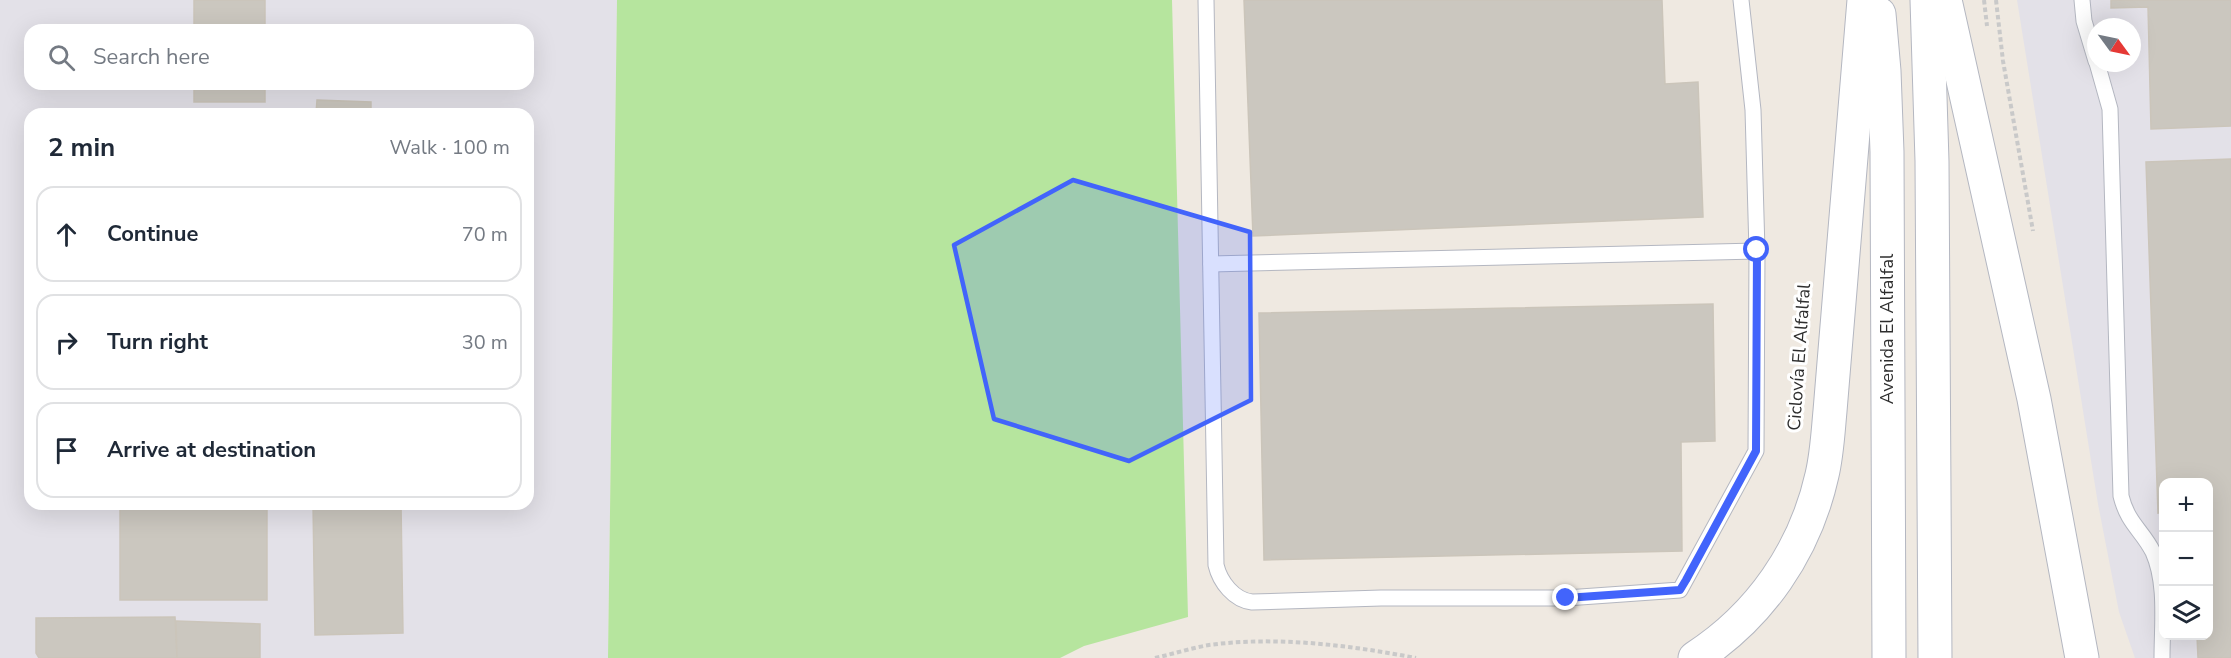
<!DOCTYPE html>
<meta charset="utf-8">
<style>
body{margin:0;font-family:"Nunito Sans",sans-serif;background:#f2f2f3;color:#1f2937}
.controls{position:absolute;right:18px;bottom:18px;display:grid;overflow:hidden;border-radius:12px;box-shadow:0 6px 24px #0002}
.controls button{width:54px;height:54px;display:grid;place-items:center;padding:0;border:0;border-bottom:2px solid #e0e1e3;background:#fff;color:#1f2937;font:30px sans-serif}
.compass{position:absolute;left:2087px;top:18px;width:54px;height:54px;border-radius:50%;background:#fff;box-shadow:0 6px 24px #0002;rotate:123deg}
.stop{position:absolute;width:18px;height:18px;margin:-14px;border:4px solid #4264fb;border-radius:50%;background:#fff}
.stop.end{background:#4264fb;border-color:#fff;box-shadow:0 2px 6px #0008}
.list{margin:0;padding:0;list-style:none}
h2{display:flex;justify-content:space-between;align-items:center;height:78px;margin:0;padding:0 24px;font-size:26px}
h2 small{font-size:20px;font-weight:400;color:#747a83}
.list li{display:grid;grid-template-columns:39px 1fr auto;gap:18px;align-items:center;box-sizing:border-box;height:96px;margin:0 12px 12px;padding:0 12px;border:2px solid #e0e1e3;border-radius:18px}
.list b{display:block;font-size:22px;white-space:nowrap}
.list em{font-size:20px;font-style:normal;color:#747a83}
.icon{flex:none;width:33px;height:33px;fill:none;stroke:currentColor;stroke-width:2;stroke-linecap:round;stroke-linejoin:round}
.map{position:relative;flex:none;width:2231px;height:658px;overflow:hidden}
.search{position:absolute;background:#fff;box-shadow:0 6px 24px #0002;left:24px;top:24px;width:510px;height:66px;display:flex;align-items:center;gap:15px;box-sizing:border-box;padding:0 21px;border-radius:18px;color:#747a83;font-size:22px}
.panel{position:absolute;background:#fff;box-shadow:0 6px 24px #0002;left:24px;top:108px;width:510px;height:402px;border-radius:18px}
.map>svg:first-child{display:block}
.industrial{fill:#e3e1e8;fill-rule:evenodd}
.green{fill:#b6e59e}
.building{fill:#cbc7bf;stroke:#cbc5ba;stroke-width:1.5}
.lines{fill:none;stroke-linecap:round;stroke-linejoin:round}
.service-casing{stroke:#b4b7c1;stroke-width:17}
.tertiary-casing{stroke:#b4b7c1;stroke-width:35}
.path{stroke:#c9c9c9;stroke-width:4;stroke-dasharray:4.5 3;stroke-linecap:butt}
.service{stroke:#fff;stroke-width:15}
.tertiary{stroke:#fff;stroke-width:33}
.route{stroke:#4264fb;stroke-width:8}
.marked{fill:#4264fb;fill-opacity:0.2;stroke:#4264fb;stroke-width:4.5;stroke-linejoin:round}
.labels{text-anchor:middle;stroke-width:6;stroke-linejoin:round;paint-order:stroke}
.street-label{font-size:18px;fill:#2e2e2e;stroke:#fff}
</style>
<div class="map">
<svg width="2231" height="658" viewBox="0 0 2231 658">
<rect width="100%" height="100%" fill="#efe9e1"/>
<g class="industrial">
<path d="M0 0H617L608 658H0ZM30 30H528V84H30ZM30 114H528V504H30Z"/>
<path d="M2017 0H2231V658H2135L2119 612 2098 504ZM2096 27H2132V63H2096ZM2164 482H2208V636H2164Z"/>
</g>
<path class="green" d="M617 0H1172L1188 617 1084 646 1060 658H608Z"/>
<g class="building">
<rect x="194" y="0" width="71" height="30"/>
<path d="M1244 0H1662L1665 84 1698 82 1703 217 1253 236Z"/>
<path d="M2111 0H2231V126L2151 129 2148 7 2111 8Z"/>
<rect x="194" y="84" width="71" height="18"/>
<path d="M317 100 371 102V114H316Z"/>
<path d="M2231 159V658H2198L2197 636H2208V482H2164V512L2158 513 2146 162Z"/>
<path d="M1713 304 1715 441 1681 442 1682 551 1264 560 1259 313Z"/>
<rect x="120" y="504" width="147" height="96"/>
<path d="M313 504H401L403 633 315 635Z"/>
<path d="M175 617 177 658H39L36 653V618Z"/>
<path d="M176 621 260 624V658H177Z"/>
</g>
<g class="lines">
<defs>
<g id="service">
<path d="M1206 0 1216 565C1220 582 1234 600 1252 602L1381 598H1566L1680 590 1756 451 1757 251 1753 110 1741 0"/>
<path d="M2082 0 2084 21 2096 61"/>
<path d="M2097 63 2110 109 2121 496C2128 524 2142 530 2153 552 2167 583 2162 624 2162 658"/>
<path d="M1211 264 1757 251"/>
</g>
<g id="tertiary">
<path d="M1927 0 1932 161 1935 658"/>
<path d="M1945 0 2034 399 2082 658"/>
<path d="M1879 14 1884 71 1887 152 1889 658"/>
<path d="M1695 658C1760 616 1805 551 1822 475 1827 454 1828 432 1830 411L1864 0"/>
</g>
</defs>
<use href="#service" class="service-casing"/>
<use href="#tertiary" class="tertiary-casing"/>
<g class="path">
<path d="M1984 0 1987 26"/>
<path d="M1996 0 2003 61 2033 231"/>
<path d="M1155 658C1173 654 1191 648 1209 645 1277 636 1348 645 1416 658"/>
</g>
<use href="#service" class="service"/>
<use href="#tertiary" class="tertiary"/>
</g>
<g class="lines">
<path class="route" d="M1566 598 1680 590 1686 580 1756 451 1757 250"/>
</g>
<path class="marked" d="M1073 180 1250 232 1251 400 1129 461 994 419 954 245Z"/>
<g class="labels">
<g class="street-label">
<text transform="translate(1887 329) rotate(-90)" y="6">Avenida El Alfalfal</text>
<text transform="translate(1799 357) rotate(-86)" y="6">Ciclovía El Alfalfal</text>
</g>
</g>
</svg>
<div class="controls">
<button>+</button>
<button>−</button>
<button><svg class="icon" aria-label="layers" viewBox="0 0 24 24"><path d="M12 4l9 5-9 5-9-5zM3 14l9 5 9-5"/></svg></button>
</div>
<svg class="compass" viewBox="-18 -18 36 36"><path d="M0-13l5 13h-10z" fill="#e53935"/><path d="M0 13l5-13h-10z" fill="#747a83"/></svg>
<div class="stop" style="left:1757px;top:250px"></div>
<div class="stop end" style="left:1566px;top:598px"></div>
<div class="search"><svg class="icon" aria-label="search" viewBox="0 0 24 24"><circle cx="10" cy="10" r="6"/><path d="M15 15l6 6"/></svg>Search here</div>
<section class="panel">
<h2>2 min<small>Walk · 100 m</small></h2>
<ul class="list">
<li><svg class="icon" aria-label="ahead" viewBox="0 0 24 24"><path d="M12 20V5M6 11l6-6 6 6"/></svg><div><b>Continue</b></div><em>70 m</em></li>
<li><svg class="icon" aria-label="right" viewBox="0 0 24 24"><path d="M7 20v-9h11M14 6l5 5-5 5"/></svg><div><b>Turn right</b></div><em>30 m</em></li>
<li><svg class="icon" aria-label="arrive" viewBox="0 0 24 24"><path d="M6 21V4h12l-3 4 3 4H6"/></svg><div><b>Arrive at destination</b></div></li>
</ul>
</section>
</div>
